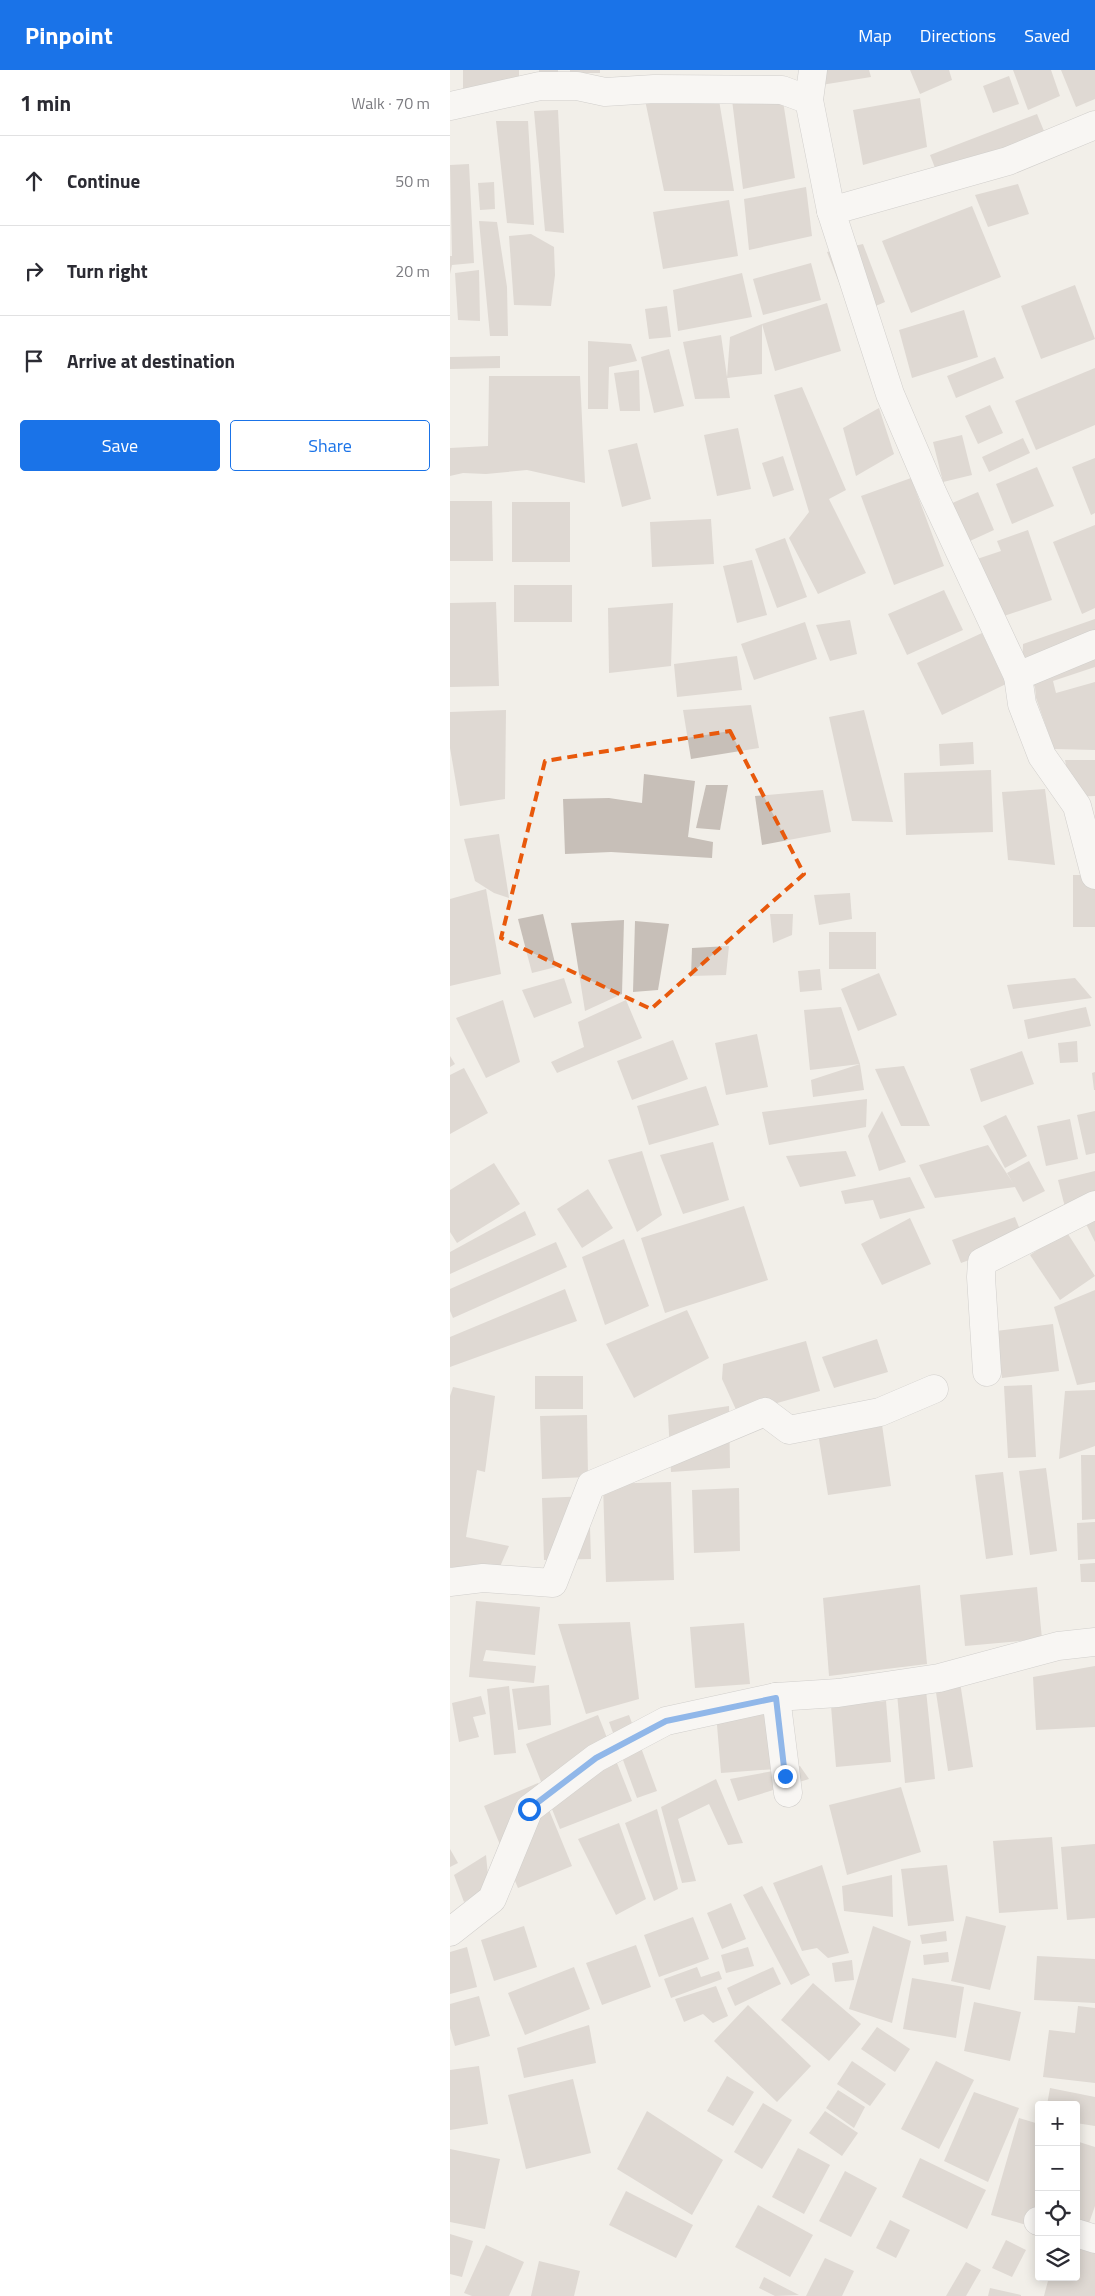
<!DOCTYPE html>
<meta charset="utf-8">
<style>
body{margin:0;font-family:"Titillium Web",sans-serif;background:#f7f7f7;color:#2b2b33}
.controls{position:absolute;right:15px;bottom:15px;display:grid;overflow:hidden;border-radius:5px;box-shadow:0 2px 12px #0003}
.controls button{width:45px;height:45px;display:grid;place-items:center;padding:0;border:0;border-bottom:1px solid #e1e1e2;background:#fff;color:#2b2b33;font:25px sans-serif}
.stop{position:absolute;width:15px;height:15px;margin:-11px;border:4px solid #1a73e8;border-radius:50%;background:#fff}
.stop.end{background:#1a73e8;border-color:#fff;box-shadow:0 1px 5px #0008}
.list{margin:0;padding:0;list-style:none}
h2{display:flex;justify-content:space-between;align-items:center;height:65px;margin:0;padding:0 20px;font-size:21px}
h2 small{font-size:16px;font-weight:400;color:#7c7c81}
.list li{display:grid;grid-template-columns:32px 1fr auto;gap:15px;align-items:center;box-sizing:border-box;height:90px;padding:0 20px;border-top:1px solid #e1e1e2}
.list b{display:block;font-size:19px;white-space:nowrap}
.list em{font-size:16px;font-style:normal;color:#7c7c81}
.actions{display:flex;gap:10px;padding:15px 20px}
.actions a{flex:1;padding:11px 0;border:1px solid #1a73e8;border-radius:5px;text-align:center;font-size:18px;color:#1a73e8}
.actions .main{background:#1a73e8;color:#fff}
.icon{flex:none;width:28px;height:28px;fill:none;stroke:currentColor;stroke-width:2;stroke-linecap:round;stroke-linejoin:round}
.map{position:relative;flex:none;width:645px;height:2226px;overflow:hidden}
header{display:flex;align-items:center;gap:30px;box-sizing:border-box;height:70px;padding:0 25px;background:#1a73e8;color:#fff}
header strong{font-size:24px}
nav{display:flex;gap:28px;margin-inline-start:auto;font-size:18px}
main{display:flex}
aside{flex:1;background:#fff}
.map>svg:first-child{display:block}
.building{fill:#c7bfb8}
.lines{fill:none;stroke-linecap:round;stroke-linejoin:round}
.minor-casing{stroke:#a9a9a9;stroke-width:29}
.minor{stroke:#fff;stroke-width:28}
.route{stroke:#1a73e8;stroke-width:6}
.marked{fill:none;stroke:#e8590c;stroke-width:4;stroke-dasharray:10 6;stroke-linejoin:round}
</style>
<header>
<strong>Pinpoint</strong>
<nav><a>Map</a><a>Directions</a><a>Saved</a></nav>
</header>
<main>
<aside>
<h2>1 min<small>Walk · 70 m</small></h2>
<ul class="list">
<li><svg class="icon" aria-label="ahead" viewBox="0 0 24 24"><path d="M12 20V5M6 11l6-6 6 6"/></svg><div><b>Continue</b></div><em>50 m</em></li>
<li><svg class="icon" aria-label="right" viewBox="0 0 24 24"><path d="M7 20v-9h11M14 6l5 5-5 5"/></svg><div><b>Turn right</b></div><em>20 m</em></li>
<li><svg class="icon" aria-label="arrive" viewBox="0 0 24 24"><path d="M6 21V4h12l-3 4 3 4H6"/></svg><div><b>Arrive at destination</b></div></li>
</ul>
<div class="actions"><a class="main">Save</a><a>Share</a></div>
</aside>
<div class="map">
<svg width="645" height="2226" viewBox="0 0 645 2226">
<rect width="100%" height="100%" fill="#f2efe9"/>
<g class="building">
<rect x="13" y="0" width="56" height="19"/>
<path d="M89 0H108V2L89 3Z"/>
<rect x="120" y="0" width="30" height="3"/>
<path d="M359 0H419L421 7 365 16Z"/>
<path d="M460 0H499L502 10 470 24Z"/>
<path d="M563 0H601L610 26 578 40Z"/>
<path d="M611 0H645V29L626 37Z"/>
<path d="M559 6 569 34 543 43 533 16Z"/>
<path d="M470 28 477 77 413 95 403 40Z"/>
<path d="M195 30H269L284 121H214Z"/>
<path d="M282 30 333 31 345 108 293 119Z"/>
<path d="M108 40 114 163 95 161 84 41Z"/>
<path d="M587 44 596 66 489 108 480 85Z"/>
<path d="M46 51H78L84 155 57 153Z"/>
<path d="M19 94 24 193 2 195 0 204V186H2L0 95Z"/>
<path d="M44 112 45 139 30 140 28 113Z"/>
<path d="M568 114 579 144 538 157 525 125Z"/>
<path d="M356 117 362 166 299 180 294 129Z"/>
<path d="M279 130 288 186 213 199 203 142Z"/>
<path d="M522 136 551 207 461 243 432 171Z"/>
<path d="M29 151 47 152 57 217 58 266H40Z"/>
<path d="M81 164 104 177 105 205 101 236 64 235 59 166Z"/>
<path d="M413 174 435 232 402 246 377 182Z"/>
<path d="M361 193 371 230 313 245 303 209Z"/>
<path d="M29 200 30 251 8 250 5 203Z"/>
<path d="M292 203 302 247 228 261 223 220Z"/>
<path d="M625 215 645 269 591 289 571 236Z"/>
<path d="M377 233 391 281 325 301 312 254Z"/>
<path d="M217 236 221 267 199 269 195 239Z"/>
<path d="M514 240 528 287 462 308 449 260Z"/>
<path d="M312 254V304L277 308 280 267Z"/>
<path d="M271 265 280 328 245 329 233 272Z"/>
<path d="M138 271 181 274 187 291 159 297 158 339H138Z"/>
<path d="M219 279 234 336 204 343 191 287Z"/>
<path d="M50 286V298L0 299V287Z"/>
<path d="M545 287 554 308 506 328 497 306Z"/>
<path d="M645 298V355L586 380 565 331Z"/>
<path d="M189 300 190 341H170L164 303Z"/>
<path d="M39 306H130L135 413 77 400 36 404 13 403 0 406V378L38 376Z"/>
<path d="M352 317 396 420 379 429 416 503 368 524 339 468 359 442 324 325Z"/>
<path d="M540 335 553 363 528 374 515 346Z"/>
<path d="M429 338 444 384 406 406 393 358Z"/>
<path d="M288 358 301 419 267 426 254 365Z"/>
<path d="M512 365 522 405 493 412 483 372Z"/>
<path d="M573 368 580 383 539 402 532 387Z"/>
<path d="M187 373 201 429 172 437 158 380Z"/>
<path d="M333 386 344 420 323 427 312 393Z"/>
<path d="M645 388V443L641 445 622 397Z"/>
<path d="M587 397 604 436 562 454 546 414Z"/>
<path d="M461 408 494 496 444 515 411 426Z"/>
<path d="M528 422 544 460 509 476 493 437Z"/>
<path d="M0 431H42L43 491H0Z"/>
<rect x="62" y="432" width="58" height="60"/>
<path d="M261 449 264 494 202 497 200 452Z"/>
<path d="M645 455V538L632 544 603 472Z"/>
<path d="M578 460 602 530 548 548 527 489 551 481 547 471Z"/>
<path d="M335 468 357 527 327 538 305 479Z"/>
<path d="M302 490 317 545 287 553 273 496Z"/>
<rect x="64" y="515" width="58" height="37"/>
<path d="M494 520 513 560 457 585 438 544Z"/>
<path d="M46 532 49 616 0 617V533Z"/>
<path d="M223 533 221 596 159 603 158 538Z"/>
<path d="M645 549V597L603 611 606 623 645 612V680L604 679 586 628 585 617 572 598 573 574Z"/>
<path d="M400 550 407 584 380 591 366 555Z"/>
<path d="M355 552 367 589 304 610 291 574Z"/>
<path d="M532 563 556 614 492 645 467 593Z"/>
<path d="M287 586 292 620 227 627 224 594Z"/>
<path d="M301 635 309 678 241 689 233 640Z"/>
<path d="M56 640 55 729 10 736 0 678V642Z"/>
<path d="M414 640 443 752 402 751 379 647Z"/>
<path d="M523 672 524 694 490 696 489 674Z"/>
<path d="M615 690H645V726L622 727Z"/>
<path d="M541 700 543 762 456 765 454 703Z"/>
<path d="M194 704 245 711 238 767 263 772 262 788 161 782 115 784 113 729 159 728 192 733Z"/>
<path d="M256 715H278L270 760 246 758Z"/>
<path d="M595 719 605 795 558 790 552 722Z"/>
<path d="M373 720 381 762 312 775 305 726Z"/>
<path d="M49 764 59 828 44 823 25 811 14 769Z"/>
<rect x="623" y="805" width="22" height="52"/>
<path d="M36 819 51 904 0 916V829Z"/>
<path d="M400 823 402 849 369 855 364 825Z"/>
<path d="M93 844 106 897 82 903 68 849Z"/>
<path d="M320 844H343L342 865 323 873Z"/>
<path d="M174 850 172 924 135 941 121 853Z"/>
<path d="M185 851 219 854 208 920 183 922Z"/>
<rect x="379" y="862" width="47" height="37"/>
<path d="M279 876 276 905 241 906 242 878Z"/>
<path d="M370 899 372 920 350 922 348 901Z"/>
<path d="M429 903 447 945 408 961 391 919Z"/>
<path d="M114 908 122 933 84 948 72 920Z"/>
<path d="M625 908 642 928 563 939 557 915Z"/>
<path d="M53 930 70 992 36 1008 6 948Z"/>
<path d="M176 930 192 968 107 1003 101 992 134 977 128 952Z"/>
<path d="M391 937 410 994 360 1000 354 940Z"/>
<path d="M636 937 641 956 578 969 574 950Z"/>
<path d="M307 964 318 1017 276 1025 265 973Z"/>
<path d="M223 970 238 1009 182 1030 167 991Z"/>
<path d="M627 971 628 992 610 993 608 973Z"/>
<path d="M572 981 584 1014 531 1032 520 999Z"/>
<path d="M0 986 5 994 0 997Z"/>
<path d="M410 994 414 1020 363 1027 361 1010Z"/>
<path d="M454 996 480 1056H451L425 999Z"/>
<path d="M14 998 38 1043 0 1064V1005Z"/>
<path d="M645 1002V1020H644L642 1003Z"/>
<path d="M256 1016 269 1055 199 1075 187 1036Z"/>
<path d="M417 1029 416 1057 319 1075 312 1042Z"/>
<path d="M432 1041 456 1092 429 1101 418 1066Z"/>
<path d="M645 1041V1083L636 1085 627 1045Z"/>
<path d="M556 1045 577 1086 555 1098 533 1056Z"/>
<path d="M620 1049 628 1089 596 1096 587 1056Z"/>
<path d="M263 1072 279 1130 233 1144 210 1085Z"/>
<path d="M538 1075 563 1113 557 1103 579 1091 595 1121 573 1132 565 1117 485 1128 469 1095Z"/>
<path d="M192 1081 212 1145 187 1162 158 1090Z"/>
<path d="M396 1081 406 1106 350 1117 336 1086Z"/>
<path d="M44 1093 70 1134 7 1173 0 1162V1120Z"/>
<path d="M645 1101V1138L617 1145 608 1110Z"/>
<path d="M460 1107 475 1138 430 1149 423 1130 395 1134 391 1121Z"/>
<path d="M138 1119 163 1158 132 1178 107 1139Z"/>
<path d="M294 1136 318 1210 215 1243 191 1168Z"/>
<path d="M75 1141 86 1165 0 1204V1182Z"/>
<path d="M565 1147 574 1170 511 1193 502 1170Z"/>
<path d="M460 1148 481 1194 432 1215 411 1174Z"/>
<path d="M645 1150V1172L636 1154Z"/>
<path d="M616 1161 645 1206 610 1230 580 1185Z"/>
<path d="M174 1169 199 1236 155 1255 132 1187Z"/>
<path d="M106 1172 117 1197 3 1248 0 1241V1219Z"/>
<path d="M115 1219 127 1251 0 1297V1267Z"/>
<path d="M645 1220V1312L627 1315 604 1237Z"/>
<path d="M237 1240 259 1288 184 1328 156 1274Z"/>
<path d="M603 1254 609 1301 552 1308 546 1261Z"/>
<path d="M427 1269 438 1302 384 1318 372 1287Z"/>
<path d="M356 1271 370 1321 288 1344 272 1309 273 1294Z"/>
<rect x="85" y="1306" width="48" height="33"/>
<path d="M582 1315 586 1387 558 1388 554 1316Z"/>
<path d="M3 1317 45 1326 35 1402 27 1400 16 1467 59 1476 42 1515 0 1497V1326Z"/>
<path d="M645 1320V1376L609 1389 615 1321Z"/>
<path d="M279 1336 280 1398 221 1402 218 1345Z"/>
<path d="M137 1345 138 1407 92 1409 90 1346Z"/>
<path d="M431 1348 441 1416 378 1425 367 1357Z"/>
<path d="M631 1385H645V1449L632 1450Z"/>
<path d="M596 1398 607 1481 580 1485 569 1401Z"/>
<path d="M553 1402 563 1485 536 1489 525 1405Z"/>
<path d="M221 1412 224 1510 156 1512 153 1414Z"/>
<path d="M289 1418 290 1481 244 1483 242 1420Z"/>
<path d="M139 1426 141 1489 94 1490 92 1428Z"/>
<path d="M645 1452V1489L628 1490 627 1453Z"/>
<path d="M645 1493V1512H631L630 1494Z"/>
<path d="M470 1515 477 1594 379 1606 373 1528Z"/>
<path d="M587 1517 592 1569 515 1576 510 1525Z"/>
<path d="M26 1531 90 1537 85 1585 36 1580 33 1591 86 1596 84 1613 19 1607Z"/>
<path d="M180 1552 189 1629 136 1644 108 1554Z"/>
<path d="M294 1553 300 1614 245 1618 240 1557Z"/>
<path d="M645 1596V1657L586 1660 583 1607Z"/>
<path d="M510 1612 523 1697 498 1701 485 1616Z"/>
<path d="M99 1615 101 1655 68 1660 62 1619Z"/>
<path d="M59 1616 66 1683 44 1685 37 1619Z"/>
<path d="M476 1620 485 1709 455 1713 447 1623Z"/>
<path d="M31 1626 36 1644 23 1647 29 1667 9 1672 2 1633Z"/>
<path d="M436 1631 441 1692 386 1697 381 1636Z"/>
<path d="M321 1638 326 1699 271 1703 266 1643Z"/>
<path d="M148 1645 182 1731 110 1759 76 1674Z"/>
<path d="M179 1645 207 1721 187 1728 159 1652Z"/>
<path d="M350 1696 359 1709 288 1731 280 1709Z"/>
<path d="M266 1709 293 1773 278 1775 259 1734 228 1749 246 1811 232 1813 211 1737Z"/>
<path d="M88 1713 122 1796 68 1818 34 1736Z"/>
<path d="M451 1717 471 1782 397 1805 379 1735Z"/>
<path d="M207 1739 228 1819 204 1831 175 1753Z"/>
<path d="M169 1753 196 1829 166 1845 128 1769Z"/>
<path d="M602 1767 608 1839 549 1843 543 1771Z"/>
<path d="M645 1774V1848L617 1850 611 1777Z"/>
<path d="M0 1779 8 1793 0 1797Z"/>
<path d="M36 1785 39 1816 14 1832 4 1805Z"/>
<path d="M372 1795 399 1883 378 1888 367 1878 352 1881 323 1813Z"/>
<path d="M497 1795 504 1851 458 1856 451 1799Z"/>
<path d="M442 1805 443 1847 394 1841 392 1816Z"/>
<path d="M312 1816 360 1905 341 1915 293 1825Z"/>
<path d="M281 1833 296 1869 272 1879 257 1843Z"/>
<path d="M516 1846 556 1856 540 1920 501 1911Z"/>
<path d="M243 1847 259 1889 209 1907 194 1865Z"/>
<path d="M74 1856 87 1897 44 1911 31 1870Z"/>
<path d="M423 1856 461 1871 442 1953 399 1939Z"/>
<path d="M496 1861 497 1871 472 1874 470 1865Z"/>
<path d="M186 1875 201 1917 152 1935 136 1893Z"/>
<path d="M17 1877 27 1917 0 1924V1882Z"/>
<path d="M298 1877 304 1896 276 1903 271 1885Z"/>
<path d="M498 1882 499 1892 474 1895 473 1885Z"/>
<path d="M587 1886 645 1889V1933L584 1930Z"/>
<path d="M402 1890 404 1910 385 1912 382 1893Z"/>
<path d="M124 1897 140 1939 75 1965 58 1923Z"/>
<path d="M247 1897 251 1907 269 1901 272 1909 221 1928 214 1909Z"/>
<path d="M323 1897 331 1914 285 1936 277 1918Z"/>
<path d="M462 1908 514 1917 506 1968 453 1959Z"/>
<path d="M363 1913 411 1954 379 1991 331 1950Z"/>
<path d="M266 1916 278 1946 263 1953 253 1944 234 1952 225 1929Z"/>
<path d="M29 1926 40 1966 5 1976 0 1958V1934Z"/>
<path d="M524 1932 571 1942 560 1991 514 1981Z"/>
<path d="M298 1935 361 1996 327 2032 264 1971Z"/>
<path d="M628 1936 645 1938V2013L593 2007 599 1960 625 1963Z"/>
<path d="M139 1955 146 1993 74 2008 67 1978Z"/>
<path d="M427 1957 460 1979 445 2002 411 1979Z"/>
<path d="M402 1991 436 2014 420 2036 387 2014Z"/>
<path d="M486 1991 524 2010 489 2079 451 2059Z"/>
<path d="M29 1996 38 2054 0 2060V2000Z"/>
<path d="M277 2006 304 2022 283 2056 257 2041Z"/>
<path d="M123 2009 141 2083 76 2099 58 2025Z"/>
<path d="M600 2018 645 2027V2056L626 2053V2035H597Z"/>
<path d="M388 2020 415 2037 404 2058 376 2038Z"/>
<path d="M524 2022 569 2038 538 2112 494 2091Z"/>
<path d="M313 2033 342 2050 312 2099 284 2082Z"/>
<path d="M197 2041 273 2090 242 2145 167 2099Z"/>
<path d="M375 2041 408 2063 392 2086 359 2063Z"/>
<path d="M569 2048 589 2054V2127L580 2156 541 2145Z"/>
<path d="M626 2071 645 2077V2136L638 2156 626 2152Z"/>
<path d="M348 2078 380 2095 354 2144 322 2127Z"/>
<path d="M0 2079 50 2089 35 2159 0 2152Z"/>
<path d="M470 2088 536 2120 517 2159 452 2127Z"/>
<path d="M395 2101 427 2118 401 2167 369 2151Z"/>
<path d="M176 2121 243 2155 226 2188 159 2155Z"/>
<path d="M308 2135 363 2165 340 2207 285 2177Z"/>
<path d="M440 2150 460 2160 446 2188 426 2178Z"/>
<path d="M0 2164 23 2171 12 2207 0 2204Z"/>
<path d="M556 2170 576 2180 562 2207 542 2198Z"/>
<path d="M36 2175 74 2192 59 2226H22L14 2223Z"/>
<path d="M626 2176 645 2181V2226H594L599 2207H626Z"/>
<path d="M375 2188 404 2201 392 2226H356Z"/>
<path d="M89 2191 130 2201 124 2226H81Z"/>
<path d="M516 2192 531 2200 516 2226H496Z"/>
<path d="M314 2207 349 2225 325 2226 309 2218Z"/>
<path d="M540 2218 571 2225V2226H538Z"/>
</g>
<g class="lines">
<defs>
<g id="minor">
<path d="M363 0 359 30 381 141"/>
<path d="M0 36 90 16H127L155 22 204 19 332 20 359 30"/>
<path d="M645 574 568 606 572 634 592 686 627 736 645 805"/>
<path d="M568 606 482 422 440 324 381 141 558 91 645 55"/>
<path d="M537 1302 531 1207 532 1192 645 1135"/>
<path d="M0 1512 33 1508 103 1513 141 1415 315 1342 339 1360 430 1342 484 1319"/>
<path d="M326 1627 338 1723"/>
<path d="M0 1862 42 1829 79 1739 146 1688 216 1651 326 1627 388 1623 489 1608 608 1576 645 1572"/>
<path d="M588 2151H589"/>
<path d="M626 2163 645 2169"/>
</g>
</defs>
<use href="#minor" class="minor-casing"/>
<use href="#minor" class="minor"/>
</g>
<g class="lines">
<path class="route" d="M79 1739 146 1688 216 1651 326 1628 335 1706"/>
</g>
<path d="M0 0H645V2226H0ZM280 661 354 804 201 939 51 868 95 691Z" fill="#f2efe9" fill-opacity=".55" fill-rule="evenodd"/>
<path class="marked" d="M280 661 354 804 201 939 51 868 95 691Z"/>
</svg>
<div class="controls">
<button>+</button>
<button>−</button>
<button><svg class="icon" aria-label="locate" viewBox="0 0 24 24"><circle cx="12" cy="12" r="6"/><path d="M12 2v4M12 18v4M2 12h4M18 12h4"/></svg></button>
<button><svg class="icon" aria-label="layers" viewBox="0 0 24 24"><path d="M12 4l9 5-9 5-9-5zM3 14l9 5 9-5"/></svg></button>
</div>
<div class="stop" style="left:79px;top:1739px"></div>
<div class="stop end" style="left:335px;top:1706px"></div>
</div>
</main>
